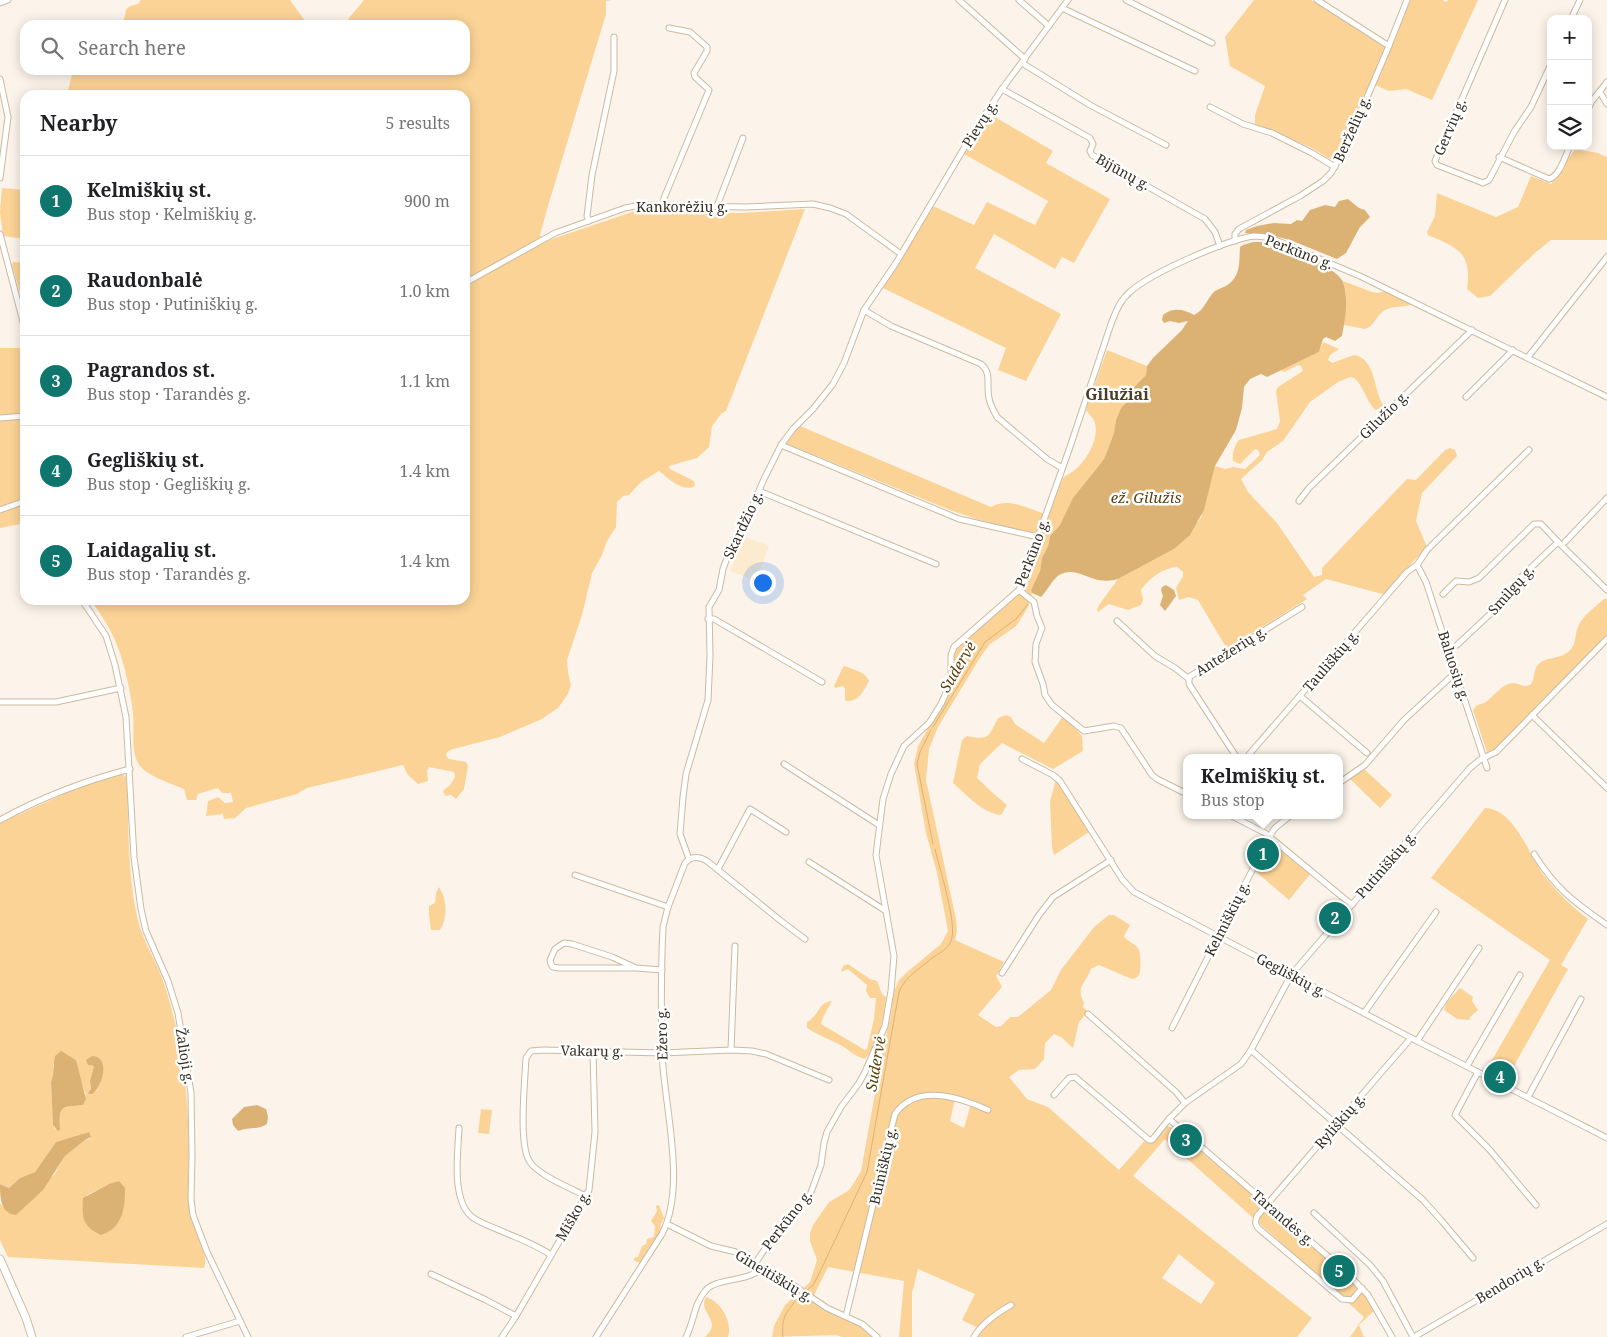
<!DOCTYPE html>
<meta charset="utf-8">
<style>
body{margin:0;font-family:"Noto Serif",serif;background:#f6f6f6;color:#202124}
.controls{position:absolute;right:15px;top:15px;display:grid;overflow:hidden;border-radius:10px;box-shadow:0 2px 12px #0003}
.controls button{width:45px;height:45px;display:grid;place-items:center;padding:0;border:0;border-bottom:1px solid #e0e0e0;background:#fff;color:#202124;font:25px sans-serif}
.you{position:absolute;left:762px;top:582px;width:18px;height:18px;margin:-12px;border:4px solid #fff;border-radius:50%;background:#1a73e8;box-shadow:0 0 0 8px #1a73e833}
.badge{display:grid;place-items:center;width:32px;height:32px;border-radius:50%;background:#0f766e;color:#fff;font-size:16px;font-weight:700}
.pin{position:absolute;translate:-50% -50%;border:2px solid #fff;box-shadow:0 1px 5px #0006}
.popup{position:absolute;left:1183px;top:754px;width:160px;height:65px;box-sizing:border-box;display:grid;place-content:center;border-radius:10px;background:#fff;filter:drop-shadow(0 1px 4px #0005);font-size:16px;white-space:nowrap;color:#757577}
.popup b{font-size:19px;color:#202124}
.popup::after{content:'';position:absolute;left:50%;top:100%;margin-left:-10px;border:10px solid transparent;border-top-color:#fff}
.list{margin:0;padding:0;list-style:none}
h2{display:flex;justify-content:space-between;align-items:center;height:65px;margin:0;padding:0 20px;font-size:21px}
h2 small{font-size:16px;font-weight:400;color:#757577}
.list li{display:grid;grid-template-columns:32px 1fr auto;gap:15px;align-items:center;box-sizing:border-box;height:90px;padding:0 20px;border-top:1px solid #e0e0e0}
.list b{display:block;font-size:19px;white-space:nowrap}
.list p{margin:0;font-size:16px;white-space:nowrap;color:#757577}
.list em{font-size:16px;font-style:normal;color:#757577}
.icon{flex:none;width:28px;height:28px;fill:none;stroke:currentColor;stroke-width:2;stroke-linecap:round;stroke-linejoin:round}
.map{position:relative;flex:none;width:1607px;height:1337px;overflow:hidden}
.search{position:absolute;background:#fff;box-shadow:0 2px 12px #0003;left:20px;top:20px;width:450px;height:55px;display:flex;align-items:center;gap:12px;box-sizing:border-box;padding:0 18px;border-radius:15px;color:#757577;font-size:19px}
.panel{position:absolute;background:#fff;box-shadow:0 2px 12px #0003;left:20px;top:90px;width:450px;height:515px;border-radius:15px}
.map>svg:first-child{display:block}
.built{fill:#fdebd0}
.green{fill:#fbd396;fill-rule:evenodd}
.water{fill:#dbb274}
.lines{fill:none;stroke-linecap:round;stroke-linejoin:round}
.stream{stroke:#dbb274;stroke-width:1}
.minor-casing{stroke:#cbbaa0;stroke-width:7}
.secondary-casing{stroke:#cbbaa0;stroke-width:9}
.minor{stroke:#fff;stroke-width:5}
.secondary{stroke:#fff;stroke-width:7}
.labels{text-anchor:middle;stroke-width:5;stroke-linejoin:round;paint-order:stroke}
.street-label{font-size:14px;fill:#352e23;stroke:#fff}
.water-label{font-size:15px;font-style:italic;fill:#5d4110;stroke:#fff}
.quarter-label{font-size:16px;font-weight:bold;fill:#4c3d27;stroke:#fff}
</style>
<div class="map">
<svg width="1607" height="1337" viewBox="0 0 1607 1337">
<rect width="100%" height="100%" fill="#fcf4ea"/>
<path class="built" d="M743 536 769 546 756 581 730 571Z"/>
<g class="green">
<path d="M141 0H290L308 25H119C131 16 118 7 138 4Z"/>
<path d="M364 0H612L606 1V14L548 206 540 235 543 242 638 210 692 209 715 213H742L805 209 726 411 722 413 712 426 709 447 697 458 669 466 670 469 694 481 695 486C682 493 668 478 659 471L641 482 629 495 623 496 617 502 616 527 607 541 602 555 592 573 582 615 567 660 568 672 571 685 568 694 558 708 542 719 500 737 453 749 447 752 446 756 449 759 466 762 468 766 464 789 456 799 451 795 445 796 443 791 451 784 455 777 454 772 429 767 427 771 428 781 418 784 408 775 403 765 307 788 297 794 246 808 235 818 224 819 223 814 206 816 208 801 218 797 225 803 233 802 231 793H222L218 788 198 794 196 800H187L184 789C172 784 144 775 138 763 130 747 135 730 133 714 131 691 123 656 113 636 107 623 99 612 91 600H465V95H67L73 70H465V25H347L349 18Z"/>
<path d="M1254 0H1311L1386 48 1351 124 1336 160 1333 161 1312 148 1255 124V115L1265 86 1230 66 1225 37Z"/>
<path d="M1409 0H1442L1447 2 1448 0H1478L1432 100 1406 89 1389 91 1375 85Z"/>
<path d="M988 113 1053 151 1046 163 1110 199 1074 263 1062 257 1055 269 994 234 975 268 1061 314 1026 381 998 370 1006 348 883 288 933 206 974 225 987 202 1035 225 1048 201 964 154Z"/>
<path d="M1575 149 1598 153 1607 157V240H1551L1536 252 1490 296 1478 298 1467 289C1472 252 1458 248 1428 235L1427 232 1435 216 1437 193 1496 217 1518 207 1531 176 1551 184Z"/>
<path d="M2 188 25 190V239L3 236 0 212Z"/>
<path d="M13 262 25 263V310L12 265Z"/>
<path d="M1343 281 1372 292 1377 293 1386 291 1413 304C1404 308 1394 305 1385 310 1376 315 1375 326 1365 329L1344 325 1346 292Z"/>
<path d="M1323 342 1339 349 1330 355 1328 360 1332 363 1354 355C1377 359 1373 392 1384 406L1383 408 1375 410C1366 401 1364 386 1354 378L1350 377 1338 382 1310 402 1283 441 1267 452 1262 460 1241 479 1248 492 1277 523 1314 577 1322 575V568L1407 479 1416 480 1445 450 1450 448 1455 450 1457 456 1422 493 1416 521 1427 547 1412 563 1386 595 1326 579 1303 595 1307 599 1227 649 1198 600 1189 597 1179 600 1176 588 1183 576V572L1177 567C1163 568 1148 579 1141 590L1143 600 1141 605 1128 610 1109 604 1098 612 1097 610 1099 605 1118 579 1174 549 1201 518 1215 466 1225 469 1233 467 1245 469 1260 455 1258 450 1255 449 1240 464 1233 461C1232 455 1234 445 1239 440L1277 429 1280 421 1276 391 1278 387 1303 371 1301 366 1298 365 1284 372 1281 370 1319 352Z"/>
<path d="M0 348H25V523L0 528Z"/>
<path d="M1107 350 1147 366 1146 375 1131 390 1128 401 1121 408 1116 420 1114 433 1104 459 1085 483 1060 525 1050 536 1048 546 1042 559 1040 571 1031 590 1032 593 1028 607 1019 622 1015 627 990 644 981 656 938 727 929 749 926 780 956 919 957 931 955 940 1004 962 996 976 1002 987 978 1015 996 1027 1001 1026 1010 1017H1018L1051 990 1061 970 1094 927 1109 915H1114L1130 925 1124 936C1127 942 1136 943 1139 950 1141 954 1141 970 1139 975 1137 978 1135 978 1132 979L1099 965 1091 969C1086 984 1075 986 1084 1003L1083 1007 1088 1012 1079 1022 1073 1048 1062 1038 1054 1034 1045 1043 1044 1059 1035 1069 1019 1070 1009 1077 1027 1099 1048 1107 1119 1170 1148 1137 1154 1141 1167 1126 1173 1128 1349 1277 1365 1295 1375 1310 1359 1325 1364 1337H1350L1364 1317 1165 1139 1133 1176 1312 1318 1297 1337H973L978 1328 962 1320 975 1294 918 1269 912 1293V1337H899L904 1281 828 1267 814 1295 811 1298 857 1323 875 1337H842L836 1335 772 1337 774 1326 785 1305 810 1282 817 1260 810 1241V1233L813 1225 829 1202 848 1191 852 1186 861 1171 883 1049 890 1019 894 991 899 980 906 973 941 944 948 931 937 873 926 833 914 764 918 746 951 688 955 668 953 654 957 648 1022 588 1042 536 976 519 950 510 785 443 800 426 991 507C1008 496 1031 510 1048 515L1063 478C1067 474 1072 473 1076 469 1087 459 1099 439 1095 423 1094 418 1089 415 1086 410ZM956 1095 972 1100 964 1128 950 1121ZM1179 1254 1215 1283 1201 1304 1162 1278Z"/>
<path d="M1607 598V635L1494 751 1487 752 1473 710C1477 703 1481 705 1486 702 1493 696 1503 684 1512 683 1520 683 1524 689 1531 684 1535 679 1533 672 1537 666 1545 655 1561 661 1571 649 1576 643 1575 634 1578 627 1582 616 1595 607 1604 599Z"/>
<path d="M845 666C854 670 866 672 869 681 863 692 859 702 845 701V689L843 686 835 688 834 686 843 667Z"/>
<path d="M1006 715 1011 717 1015 724 1044 743 1064 715 1082 736 1083 751 1053 769 1002 743 980 764 977 778 994 794 1007 805 1001 815C982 813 967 795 953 783L962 740 967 736C989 741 989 736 998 718Z"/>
<path d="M1363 768 1392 795 1380 808 1349 778Z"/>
<path d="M117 774H122L126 777 127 781C129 828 127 878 139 924 144 942 153 956 160 973 169 996 175 1021 180 1045 186 1079 188 1113 189 1147 189 1168 187 1187 189 1208 191 1228 210 1249 204 1268L8 1257 0 1240V1203L8 1213 54 1175 65 1156 85 1140 90 1139 89 1132C83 1133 79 1136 73 1138 67 1140 62 1139 56 1142L35 1172 20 1178 9 1188 0 1184V823L75 789ZM63 1053 76 1060 80 1080 86 1094 76 1105C61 1109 57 1106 60 1126L55 1129 53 1125 51 1082 55 1071 53 1065ZM95 1056C109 1062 102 1080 97 1090L88 1093 91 1089C89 1079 94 1075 94 1068 93 1063 93 1061 95 1056ZM109 1184 88 1227 87 1195Z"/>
<path d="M1056 780 1064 790 1089 832 1054 855 1052 848 1050 801Z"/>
<path d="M1485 808C1516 809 1529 858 1546 878 1558 893 1572 907 1588 919L1561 965 1568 969 1505 1082 1485 1072 1550 960 1431 878Z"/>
<path d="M1270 841 1311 873 1289 900 1254 870Z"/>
<path d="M439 887C447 899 448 918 440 930H431L429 915V906L435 903 436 893Z"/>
<path d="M848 964 870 979 877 981 882 994 886 997C884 1018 879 1042 865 1059 855 1056 852 1053 844 1047 832 1040 819 1036 807 1028V1022C820 1015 818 1002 832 1001L823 1017 821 1024 865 1050 867 1049 874 1019 876 998H870L866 991 867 985 848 969 841 972 843 966Z"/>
<path d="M1460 988 1473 997 1472 1001 1478 1010 1470 1017 1469 1020 1457 1019 1444 1010 1447 1002Z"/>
<path d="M481 1109 492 1110 489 1134 478 1133Z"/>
<path d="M659 1205 664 1218 660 1226 663 1228 657 1236V1240L641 1263 634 1261V1258L638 1257 642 1246 646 1244 647 1239 654 1237 655 1226 651 1221 657 1211 656 1206Z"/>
<path d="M706 1297C721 1301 733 1323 728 1337H705C724 1321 697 1312 706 1297Z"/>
</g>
<g class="water">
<path d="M1348 199 1359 208 1365 210 1370 217 1360 227 1346 253 1337 259 1290 240 1266 234 1245 233 1246 230 1257 226 1274 223 1291 224 1297 220 1302 221 1310 210 1325 205 1335 207 1339 201Z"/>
<path d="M1253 242H1264C1282 249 1336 265 1343 282 1349 298 1345 320 1342 336L1335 341 1326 337 1323 339 1319 352 1267 377 1261 374 1250 379 1244 387 1242 408 1236 430 1215 466 1204 510 1190 535 1174 549 1118 579C1111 581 1105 581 1098 580 1085 577 1073 567 1059 575 1052 580 1047 591 1041 597L1032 593 1031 590 1040 571 1042 558 1048 546 1050 536 1060 525 1073 498 1104 459 1114 433 1116 420 1121 408 1128 401 1131 390 1146 375 1147 366 1153 358 1182 330 1188 321 1179 323 1170 321 1164 323 1162 320 1163 315C1172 307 1184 309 1194 315 1205 310 1207 298 1215 291 1218 289 1222 288 1226 286 1241 277 1239 262 1240 247L1243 245Z"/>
<path d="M1166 585 1174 590 1176 596 1165 611 1160 605 1163 596 1161 590 1162 587Z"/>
<path d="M61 1051 76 1060 86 1099 83 1105C59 1107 59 1106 60 1130L58 1131 53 1125 51 1082C55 1073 53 1065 55 1056Z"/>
<path d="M92 1056C111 1056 103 1087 92 1094H89L88 1093 91 1089 90 1081 94 1067 92 1065H88L86 1060Z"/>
<path d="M257 1105 266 1109 268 1117 267 1124C258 1130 248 1127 238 1131L233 1125 232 1119 244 1107Z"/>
<path d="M89 1132 91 1137 85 1140 65 1156 43 1190 16 1215C0 1214 0 1196 0 1184L9 1188 20 1178 35 1172 56 1142Z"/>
<path d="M119 1181 125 1188C125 1208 123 1228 101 1235 82 1226 82 1218 83 1198L109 1184Z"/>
</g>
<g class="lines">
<g class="stream">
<path d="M933 727 985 642 1017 618 1028 604"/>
<path d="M931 730 920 752 917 764 933 844"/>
<path d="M806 1291 813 1285 818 1276 867 1172 899 992C905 977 919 969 931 959 938 954 948 949 951 941 958 924 939 868 935 849"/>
<path d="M783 1337C781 1315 787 1311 801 1295"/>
</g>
<defs>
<g id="minor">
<path d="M959 0 1025 59"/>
<path d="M1019 0 1049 26"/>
<path d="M1126 0 1212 43"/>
<path d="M1317 0 1389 46"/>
<path d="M1505 0 1435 161 1437 165 1483 183 1489 180 1514 132 1531 107 1551 64"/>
<path d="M0 3 8 0"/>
<path d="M1062 8 1195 71"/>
<path d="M1571 19 1580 0"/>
<path d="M1022 63 1090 105 1166 145"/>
<path d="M0 79 8 117 0 178"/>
<path d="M1002 89 1090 138 1093 144 1090 151 1092 155 1205 219 1215 232 1220 246"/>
<path d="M1600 92 1607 104"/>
<path d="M1210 107 1243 124 1272 133 1312 153 1335 167"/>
<path d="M1588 109 1592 101 1607 82"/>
<path d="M1499 157 1549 179C1560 176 1565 156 1570 146"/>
<path d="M663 205 664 198 709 90 695 77 694 73 707 51V47L690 32 669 28"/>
<path d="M717 206 743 138"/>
<path d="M589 221 587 216 592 175 614 71V37"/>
<path d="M0 234 25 329"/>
<path d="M1235 241V234L1239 229 1300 196 1323 181 1331 173 1350 137 1386 53 1407 0"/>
<path d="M465 283 555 233 625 208 641 205 745 207 813 204 830 208 846 214 901 254"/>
<path d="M864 310 891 326 981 364C992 373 986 385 989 398 990 405 994 411 997 417L1047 459 1062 468"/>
<path d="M1528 357 1607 257"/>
<path d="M1466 397 1513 350"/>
<path d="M0 418 25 416"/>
<path d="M781 445 959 519 1038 537"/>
<path d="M759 491 936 564"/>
<path d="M1299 501 1309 488 1472 330"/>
<path d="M0 510 25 501"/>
<path d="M1565 542 1607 498"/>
<path d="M1417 565 1426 582 1438 619 1487 768"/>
<path d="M1019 590 1034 602 1037 616 1042 628 1036 644 1035 662 1043 684 1045 695 1052 705 1084 731 1114 726 1121 728 1152 775 1157 779 1187 794"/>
<path d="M1443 594 1456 581 1469 582 1479 578 1534 524H1541L1558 542"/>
<path d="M82 600 106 636 115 665 126 717 134 857 141 909 146 931 168 981 178 1013 191 1093 192 1155 191 1199 193 1215 207 1252 248 1337"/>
<path d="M708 619H714L822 682"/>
<path d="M1117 621 1155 656 1175 668 1189 679"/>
<path d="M1457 645 1504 601 1518 580 1558 542 1607 590"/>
<path d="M1300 696 1367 753"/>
<path d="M0 702H56L121 688"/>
<path d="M1532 715 1607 788"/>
<path d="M1237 758 1189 684V677L1302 607"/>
<path d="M1246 758 1407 572 1417 565 1427 550 1529 450"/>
<path d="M1022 759 1053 775 1060 781 1122 879 1134 892 1417 1041 1607 1138"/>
<path d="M784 764 879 825"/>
<path d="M1339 783 1365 765 1404 720 1456 672"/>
<path d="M1230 815 1265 833 1352 905"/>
<path d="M0 820C42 797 84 781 130 769"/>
<path d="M1534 854C1556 889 1574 902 1607 925"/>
<path d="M689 859 680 834 683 797 686 774 708 700 710 656 709 607 719 590 723 569 729 552 739 531 747 519 764 479 781 445 793 429 813 409 833 384 844 363 864 310 896 263 973 133 1002 89 1068 0"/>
<path d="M809 862 886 911"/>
<path d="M718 869 750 809 786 832"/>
<path d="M575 875 668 907"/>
<path d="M636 968H559L553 967 551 964 550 960 555 949 564 943 572 944 612 957 636 968 662 970"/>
<path d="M1002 973 1039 915 1053 897 1111 860"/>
<path d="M1364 1013 1436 912"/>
<path d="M1088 1014 1176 1092 1185 1103"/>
<path d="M1172 1028 1269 837 1275 828 1291 815"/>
<path d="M1417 1041 1479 948"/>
<path d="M731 1050 735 946"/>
<path d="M1251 1050 1423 1200 1441 1220 1473 1258"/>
<path d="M1467 1066 1520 975"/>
<path d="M1478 1072 1455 1115 1489 1149 1536 1205"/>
<path d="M1054 1095 1069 1078 1075 1077 1149 1140H1152L1169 1119"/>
<path d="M1528 1097 1581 999"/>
<path d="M459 1128C458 1152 451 1200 472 1217 480 1223 490 1226 499 1230 517 1238 535 1244 551 1255"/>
<path d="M586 1196C572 1189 538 1175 530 1162 518 1146 525 1080 526 1058L531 1051 543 1050 662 1053 731 1050 752 1051 766 1054 829 1080"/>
<path d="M1314 1213 1370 1265 1383 1281 1413 1337"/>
<path d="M667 1224 711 1246 736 1252 761 1269 793 1285 827 1308 862 1324 877 1337"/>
<path d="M754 1265 781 1225 801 1206 810 1195 821 1165 824 1143 827 1132 841 1107 859 1083 865 1072 885 1026 891 991 894 956 876 855 883 799 891 774 904 746 929 723 941 704 950 684 951 677V655L954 647 1019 590 1070 447 1111 324C1116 311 1120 300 1131 291 1153 272 1226 240 1254 236 1261 236 1267 237 1273 239L1362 277 1607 397"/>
<path d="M431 1274 486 1300 516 1316"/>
<path d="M1362 1288 1352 1300 1342 1299 1258 1228C1255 1224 1255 1222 1257 1216L1411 1038"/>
<path d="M846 1316 895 1114C917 1083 959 1097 988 1110"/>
<path d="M186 1337 240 1321"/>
<path d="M502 1337 516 1316 589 1190 595 1132 593 1051"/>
<path d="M596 1337 662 1234C687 1185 664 1106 662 1053 661 1011 661 969 663 927L668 907 685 863C691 856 699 856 707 861L781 921 805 939"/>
<path d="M686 1337C694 1322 694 1303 706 1290 716 1278 747 1282 761 1269"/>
<path d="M974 1337C982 1323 997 1313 1011 1305"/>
<path d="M1392 1337 1368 1295 1346 1272 1169 1119 1185 1103 1241 1064 1251 1050 1291 975 1470 768 1481 759 1496 752 1607 639"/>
<path d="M1414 1337 1607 1224"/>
</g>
<path id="secondary" d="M0 1259 26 1318 32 1337"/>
</defs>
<use href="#minor" class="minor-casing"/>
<use href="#secondary" class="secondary-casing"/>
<use href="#minor" class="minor"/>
<use href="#secondary" class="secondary"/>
</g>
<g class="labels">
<g class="street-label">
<text transform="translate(980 124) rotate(-57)" y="5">Pievų g.</text>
<text transform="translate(1450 127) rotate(-67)" y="5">Gervių g.</text>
<text transform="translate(1352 129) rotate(-66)" y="5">Berželių g.</text>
<text transform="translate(1123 172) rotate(29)" y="5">Bijūnų g.</text>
<text x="682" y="212">Kankorėžių g.</text>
<text transform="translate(1299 252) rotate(21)" y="5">Perkūno g.</text>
<text transform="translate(1384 415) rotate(-44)" y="5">Gilužio g.</text>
<text transform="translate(743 525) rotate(-65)" y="5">Skardžio g.</text>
<text transform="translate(1032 553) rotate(-69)" y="5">Perkūno g.</text>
<text transform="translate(1511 590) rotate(-48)" y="5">Smilgų g.</text>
<text transform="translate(1231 651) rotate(-32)" y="5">Antežerių g.</text>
<text transform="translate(1331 661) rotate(-49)" y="5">Tauliškių g.</text>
<text transform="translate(1454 666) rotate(72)" y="5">Baluosių g.</text>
<text transform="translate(1386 865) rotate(-49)" y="5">Putiniškių g.</text>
<text transform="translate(1227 919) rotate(-63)" y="5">Kelmiškių g.</text>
<text transform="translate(1291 975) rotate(28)" y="5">Gegliškių g.</text>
<text transform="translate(662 1034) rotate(-91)" y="5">Ežero g.</text>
<text transform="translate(592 1051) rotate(1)" y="5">Vakarų g.</text>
<text transform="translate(185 1056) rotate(81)" y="5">Žalioji g.</text>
<text transform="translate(1340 1121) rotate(-49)" y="5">Ryliškių g.</text>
<text transform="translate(883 1166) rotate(-77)" y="5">Buiniškių g.</text>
<text transform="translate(573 1216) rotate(-60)" y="5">Miško g.</text>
<text transform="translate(1283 1218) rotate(41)" y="5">Tarandės g.</text>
<text transform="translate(787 1220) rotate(-52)" y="5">Perkūno g.</text>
<text transform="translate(774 1276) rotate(31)" y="5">Gineitiškių g.</text>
<text transform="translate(1510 1280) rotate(-31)" y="5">Bendorių g.</text>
</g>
<g class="water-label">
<text x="1146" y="503">ež. Gilužis</text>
<text transform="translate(958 667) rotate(-59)" y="5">Sudervė</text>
<text transform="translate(876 1064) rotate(-80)" y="5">Sudervė</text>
</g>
<g class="quarter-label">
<text x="1117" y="400">Gilužiai</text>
</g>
</g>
</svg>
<div class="controls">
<button>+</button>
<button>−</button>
<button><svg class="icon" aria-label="layers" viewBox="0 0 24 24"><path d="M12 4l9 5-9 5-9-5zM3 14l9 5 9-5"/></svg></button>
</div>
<div class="you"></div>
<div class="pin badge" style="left:1263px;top:854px">1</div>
<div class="popup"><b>Kelmiškių st.</b>Bus stop</div>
<div class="pin badge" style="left:1335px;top:918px">2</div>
<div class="pin badge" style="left:1186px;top:1140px">3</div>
<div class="pin badge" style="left:1500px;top:1077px">4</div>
<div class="pin badge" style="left:1339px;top:1271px">5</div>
<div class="search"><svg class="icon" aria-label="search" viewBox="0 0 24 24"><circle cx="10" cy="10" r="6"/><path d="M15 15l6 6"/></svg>Search here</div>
<section class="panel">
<h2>Nearby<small>5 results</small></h2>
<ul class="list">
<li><span class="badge">1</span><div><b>Kelmiškių st.</b><p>Bus stop · Kelmiškių g.</p></div><em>900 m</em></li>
<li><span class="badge">2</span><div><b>Raudonbalė</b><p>Bus stop · Putiniškių g.</p></div><em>1.0 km</em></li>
<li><span class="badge">3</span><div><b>Pagrandos st.</b><p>Bus stop · Tarandės g.</p></div><em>1.1 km</em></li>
<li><span class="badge">4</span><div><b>Gegliškių st.</b><p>Bus stop · Gegliškių g.</p></div><em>1.4 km</em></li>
<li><span class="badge">5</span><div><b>Laidagalių st.</b><p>Bus stop · Tarandės g.</p></div><em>1.4 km</em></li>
</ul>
</section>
</div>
